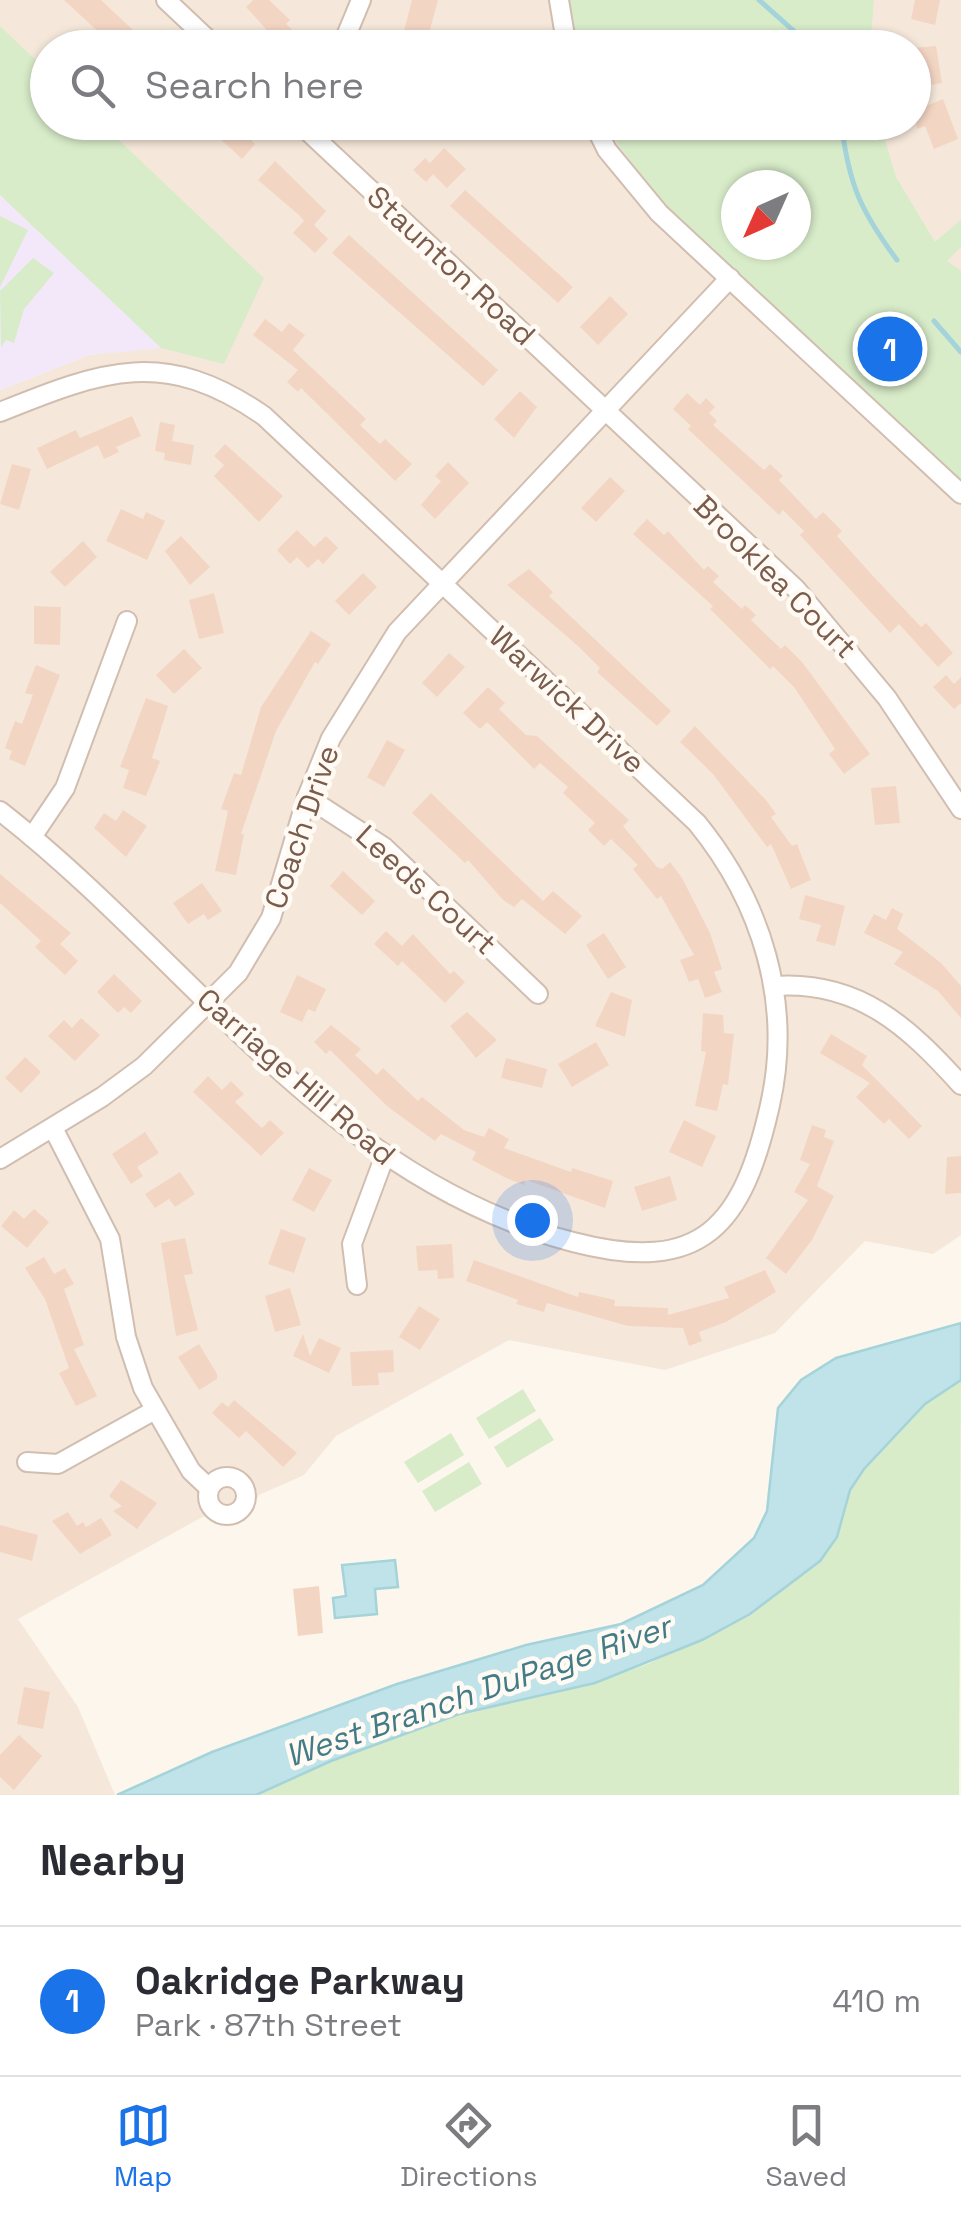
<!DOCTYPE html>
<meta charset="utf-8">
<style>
body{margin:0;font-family:"Space Grotesk",sans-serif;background:#f2f2f3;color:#2b2b33}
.compass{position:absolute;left:721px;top:170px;width:90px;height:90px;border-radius:50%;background:#fff;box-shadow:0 2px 8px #0004;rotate:225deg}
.you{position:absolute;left:532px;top:1220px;width:35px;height:35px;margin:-25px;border:8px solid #fff;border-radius:50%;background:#1a73e8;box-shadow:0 0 0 15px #1a73e833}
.badge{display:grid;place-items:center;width:65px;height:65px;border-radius:50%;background:#1a73e8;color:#fff;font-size:32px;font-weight:700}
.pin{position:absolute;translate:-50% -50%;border:5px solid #fff;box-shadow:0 2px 10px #0006}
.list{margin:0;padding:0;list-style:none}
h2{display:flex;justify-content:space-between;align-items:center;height:130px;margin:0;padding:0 40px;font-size:42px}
h2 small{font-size:32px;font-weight:400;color:#7c7c81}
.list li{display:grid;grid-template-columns:65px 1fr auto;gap:30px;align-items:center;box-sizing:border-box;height:150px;padding:0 40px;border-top:2px solid #e1e1e2}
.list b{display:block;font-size:38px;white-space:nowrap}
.list p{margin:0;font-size:32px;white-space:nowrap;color:#7c7c81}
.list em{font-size:32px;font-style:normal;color:#7c7c81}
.icon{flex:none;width:55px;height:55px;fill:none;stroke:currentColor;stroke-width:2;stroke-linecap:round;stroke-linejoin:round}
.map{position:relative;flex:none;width:961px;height:1795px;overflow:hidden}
.search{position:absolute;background:#fff;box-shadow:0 2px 8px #0004;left:30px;right:30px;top:30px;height:110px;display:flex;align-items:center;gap:25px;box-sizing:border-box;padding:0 35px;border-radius:55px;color:#7c7c81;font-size:38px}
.sheet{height:280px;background:#fff}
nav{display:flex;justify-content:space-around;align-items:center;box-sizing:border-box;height:140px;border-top:2px solid #e1e1e2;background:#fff;font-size:28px;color:#7c7c81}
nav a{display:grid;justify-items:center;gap:5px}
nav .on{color:#1a73e8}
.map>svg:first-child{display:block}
.residential{fill:#f5e8da;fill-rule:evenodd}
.education{fill:#f3e8fa}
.green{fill:#d8ecc9;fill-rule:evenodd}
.water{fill:#bfe3e8;stroke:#a5d3da;stroke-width:2.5}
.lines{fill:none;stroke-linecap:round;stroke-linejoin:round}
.stream{stroke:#a5d3da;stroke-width:5}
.building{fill:#f3d5c3}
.minor-casing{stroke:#d1beb0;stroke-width:22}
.minor{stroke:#fff;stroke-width:18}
.labels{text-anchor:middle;stroke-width:9;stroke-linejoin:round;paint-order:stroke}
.street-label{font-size:30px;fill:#7a5c4d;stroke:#fffaf3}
.water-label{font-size:32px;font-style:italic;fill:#437c86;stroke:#fffaf3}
</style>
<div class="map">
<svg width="961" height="1795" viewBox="0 0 961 1795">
<rect width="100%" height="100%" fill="#fdf6ec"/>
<path class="residential" d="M0 0H961V1235L933 1254 865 1241 775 1333 665 1370 509 1340 336 1436 304 1475 259 1495 245 1521 224 1525 206 1515 18 1619 78 1707 115 1795H0V390L89 355 160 347 0 195ZM48 48H914V122H48ZM736 185H796V245H736Z"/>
<path class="education" d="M0 195 161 348 89 355 0 390Z"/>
<g class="green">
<path d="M566 0H874L870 48 575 47Z"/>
<path d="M0 26 47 71 48 122 101 123 264 278 224 364 161 348 0 195Z"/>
<path d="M603 123H880L896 177 935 242 961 220V247L947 261 961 271V484L656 198ZM736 185H796V245H736Z"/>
<path d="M0 216 28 230 0 287Z"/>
<path d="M33 258 54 273 24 309 14 343 6 340 1 347 0 291Z"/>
<path d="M961 1380 959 1795H256L331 1760 459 1714 595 1683 650 1663 750 1614 820 1561 837 1537 850 1489 864 1469 925 1404Z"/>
<path d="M523 1389 536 1411 489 1439 476 1418Z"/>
<path d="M540 1418 554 1440 507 1468 494 1447Z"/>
<path d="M451 1433 464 1455 418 1483 404 1462Z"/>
<path d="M469 1462 482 1484 435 1512 422 1491Z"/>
</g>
<g class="water">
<path d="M961 1323V1380L925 1404 864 1469 850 1490 837 1537 820 1561 750 1614 702 1640 595 1683 459 1714 331 1761 256 1795H117L212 1752 397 1684 526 1645 621 1624 703 1585 754 1538 767 1511 778 1408 801 1380 836 1358Z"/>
<path d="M395 1560 398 1587 375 1589 377 1614 335 1618 333 1598 346 1596 342 1565Z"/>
</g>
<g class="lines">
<g class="stream">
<path d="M759 0 813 48"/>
<path d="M841 122C849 185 860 210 897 260"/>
<path d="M934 321 961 352"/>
</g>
</g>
<g class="building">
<path d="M64 0H101L152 48H116Z"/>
<path d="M253 0H269L290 20 286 24 297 34 283 48 246 7Z"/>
<path d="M412 0H438L428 37 404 31Z"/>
<path d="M915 0H940L935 25 911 19Z"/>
<path d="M936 46 942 83 917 87 914 48Z"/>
<path d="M943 99 958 139 934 149 925 126 917 129 914 111Z"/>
<path d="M202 122H232L255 144 242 159Z"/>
<path d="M444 148 466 169 447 188 433 174 426 182 413 170 425 158 430 163Z"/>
<path d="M275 161 326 211 314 225 328 239 315 253 293 233 304 221 299 215 258 180Z"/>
<path d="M465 190 573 287 558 303 450 206Z"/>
<path d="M349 235 498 370 483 386 332 253Z"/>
<path d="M610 296 628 314 598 345 580 327Z"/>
<path d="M265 319 282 332 289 323 305 335 293 350 366 419 360 425 380 444 385 439 412 464 395 481 301 388 298 392 287 382 298 370 253 335Z"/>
<path d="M520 391 537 407 514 438 494 419Z"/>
<path d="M687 393 700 405 706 398 715 407 709 413 717 421 713 425 764 470 770 464 783 476 779 480 816 519 823 512 842 531 837 536 873 576 921 627 926 623 953 653 938 667 899 624 890 633 800 535 804 531 783 510 779 515 688 429 691 426 673 409Z"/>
<path d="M132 416 141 436 116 447 119 452 104 459 98 445 47 469 37 448 76 430 80 438Z"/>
<path d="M160 422 175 425 172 441 194 445 191 465 164 460 165 453 155 451Z"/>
<path d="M225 444 283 496 259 522 214 476 224 465 214 456Z"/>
<path d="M448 462 469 483 435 519 421 505 441 481 435 476Z"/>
<path d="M12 464 31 469 19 510 0 504Z"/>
<path d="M610 477 625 491 596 522 581 508Z"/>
<path d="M121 509 143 519 146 512 165 521 147 560 106 541Z"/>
<path d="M647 519 664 535 668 531 704 570 708 566 719 576 713 582 742 609 745 605 756 615 751 620 781 649 785 645 802 662 870 754 844 774 829 754 835 749 794 687 773 666 770 669 710 609 713 606 633 534Z"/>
<path d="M297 530 314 547 326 536 338 548 323 564 318 559 308 568 297 557 290 564 277 550Z"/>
<path d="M181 536 210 567 190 585 165 551Z"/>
<path d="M83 541 97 557 65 587 50 572Z"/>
<path d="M529 569 553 592 549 596 671 711 657 726 597 672 600 668 578 646 507 585Z"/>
<path d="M363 573 377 587 349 615 335 601Z"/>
<path d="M214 593 224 633 199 639 189 600Z"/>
<path d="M34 606 61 607 60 645 34 644Z"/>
<path d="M311 631 331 644 318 664 315 662 276 731 241 834H244L236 875 215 871 228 811 221 809 234 773 241 775 261 707Z"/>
<path d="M184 649 202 668 174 694 156 675Z"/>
<path d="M449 653 465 667 437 697 422 683Z"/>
<path d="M36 665 60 675 25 766 9 759 12 751 5 748 15 721 22 724 33 695 25 693Z"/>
<path d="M946 675 954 684 961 677V703L954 709 933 687Z"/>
<path d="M488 687 505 703 499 709 526 735 537 736 629 820 623 826 657 867 662 869 670 862 682 878 710 933 722 969 714 972 722 992 705 998 698 979 689 982 680 960 694 955 661 896 657 899 633 869 638 865 611 839 604 846 588 830 595 823 563 793 568 787 540 763 534 769 487 722 480 729 463 713Z"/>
<path d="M146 698 168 706 152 758 160 761 146 796 123 788 129 770 120 767Z"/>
<path d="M695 726 766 800 776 814 771 817 792 846 797 844 811 880 791 889 771 844 767 847 713 774 680 742Z"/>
<path d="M387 740 405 750 384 787 367 777Z"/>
<path d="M896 786 900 823 875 825 871 788Z"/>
<path d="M431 793 543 901 553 891 582 916 565 934 522 899 514 907 503 900 468 860 465 863 412 813Z"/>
<path d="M123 810 147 826 126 857 94 828 104 813 116 821Z"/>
<path d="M343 871 375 901 362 915 330 886Z"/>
<path d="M0 874 71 933 60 944 78 961 65 975 35 947 41 941 0 903Z"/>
<path d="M202 883 222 911 208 920 204 914 188 924 173 903Z"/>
<path d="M805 895 845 906 835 946 816 941 821 925 799 919Z"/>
<path d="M892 908 903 914 897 929 941 963 961 986V1018L938 991 894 964 903 952 864 933 874 914 886 920Z"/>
<path d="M386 931 402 946 413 934 450 974 454 971 465 982 445 1003 402 961 398 966 374 944Z"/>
<path d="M604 933 626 967 608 979 586 945Z"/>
<path d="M114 974 142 1001 131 1013 124 1007 118 1013 97 992Z"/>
<path d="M297 975 326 989 315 1012 308 1009 302 1022 280 1012Z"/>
<path d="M611 992 632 1000 625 1037 595 1026Z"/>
<path d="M467 1012 497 1040 476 1058 450 1026Z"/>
<path d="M703 1013 723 1015 724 1033 734 1034 728 1085 723 1084 717 1111 695 1106 706 1052 701 1051Z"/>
<path d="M81 1018 100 1035 75 1061 48 1036 64 1020 72 1028Z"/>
<path d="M331 1025 361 1049 355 1055 377 1075 383 1068 418 1101 422 1097 464 1130 484 1137 489 1128 509 1139 504 1148 571 1172 572 1168 613 1181 605 1208 526 1180 524 1185 506 1178 472 1160 476 1152 441 1134 435 1141 388 1107 330 1050 326 1054 314 1042Z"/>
<path d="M831 1034 867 1056 862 1065 922 1126 909 1139 889 1119 884 1124 856 1097 870 1083 820 1053Z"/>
<path d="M596 1042 609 1065 572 1087 558 1064Z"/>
<path d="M25 1057 41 1072 21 1093 5 1078Z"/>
<path d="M506 1058 547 1069 542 1088 501 1078Z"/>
<path d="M208 1076 222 1090 231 1081 244 1094 235 1102 262 1128 270 1120 284 1133 261 1156 193 1092Z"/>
<path d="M684 1120 716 1136 702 1167 669 1152Z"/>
<path d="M812 1125 826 1130 824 1137 834 1141 817 1186 834 1196 812 1240 786 1274 766 1258 808 1200 794 1192 810 1164 800 1160Z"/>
<path d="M145 1132 159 1153 137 1167 143 1176 131 1184 112 1154Z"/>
<path d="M961 1156V1193L945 1194 947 1157Z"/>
<path d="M309 1168 332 1180 314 1212 292 1200Z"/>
<path d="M180 1172 195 1194 175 1207 169 1199 155 1208 145 1194Z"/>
<path d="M670 1176 677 1200 642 1211 634 1187Z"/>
<path d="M34 1209 49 1222 27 1248 1 1226 14 1210 24 1219Z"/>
<path d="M281 1229 306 1238 294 1273 268 1264Z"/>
<path d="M185 1238 193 1274 184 1275 198 1330 176 1336 161 1243Z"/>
<path d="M452 1244 454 1278 438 1279 437 1270 418 1271 416 1246Z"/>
<path d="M44 1257 54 1274 65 1268 74 1284 64 1289 84 1345 74 1349 97 1396 76 1406 59 1373 69 1368 45 1299 25 1268Z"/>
<path d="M474 1260 578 1297 579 1292 615 1300 614 1306 668 1308V1315L729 1298 724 1287 765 1270 776 1292 726 1322 699 1332 702 1341 689 1346 683 1328 628 1326 547 1303 544 1312 516 1304 518 1300 466 1281Z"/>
<path d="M290 1288 301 1325 275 1332 265 1296Z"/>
<path d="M419 1306 440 1319 420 1350 399 1337Z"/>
<path d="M303 1334 310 1356 319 1338 341 1348 329 1373 293 1356Z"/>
<path d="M199 1344 217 1374V1379L199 1390 178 1357Z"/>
<path d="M393 1350 394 1372 378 1373 379 1385 352 1386 350 1352Z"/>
<path d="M234 1400 297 1453 283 1467 246 1431 239 1438 212 1413 222 1402 228 1407Z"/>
<path d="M121 1480 157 1503 137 1529 113 1511 122 1506 109 1496Z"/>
<path d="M68 1512 77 1526 83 1522 86 1527 101 1518 112 1535 80 1554 52 1521Z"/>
<path d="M0 1525 38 1535 32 1561 0 1552Z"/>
<path d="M319 1586 323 1633 298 1636 293 1589Z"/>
<path d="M24 1687 50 1692 43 1729 17 1724Z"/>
<path d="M19 1735 42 1756 14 1790 0 1777V1755Z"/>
</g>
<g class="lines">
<defs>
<g id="minor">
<path d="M166 0 217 48"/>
<path d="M559 0 567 48"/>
<path d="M341 48 361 0"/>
<path d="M298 122 796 589 887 698 961 809"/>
<path d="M593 122 607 150 659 213 961 494"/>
<path d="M0 412C104 370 165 347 264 416L697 823C762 903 793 1003 770 1105 743 1225 703 1276 573 1242 329 1179 190 959 0 811"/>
<path d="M307 797 384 847 538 994"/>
<path d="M32 837 65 788 127 621"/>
<path d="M774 986C858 980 908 1026 961 1085"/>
<path d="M53 1128 110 1239 126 1337 143 1388 191 1471 209 1488"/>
<path d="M0 1159 102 1097 144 1066 238 973 271 918 307 797 331 738 397 632 730 278"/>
<path d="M357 1285 352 1244 384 1158"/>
<path d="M27 1462 58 1464 155 1410"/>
<circle cx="227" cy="1496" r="19"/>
</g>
</defs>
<use href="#minor" class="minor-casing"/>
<use href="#minor" class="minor"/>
</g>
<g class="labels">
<g class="street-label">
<text transform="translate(451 266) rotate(43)" y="10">Staunton Road</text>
<text transform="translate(775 577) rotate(45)" y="10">Brooklea Court</text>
<text transform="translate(567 700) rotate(43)" y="10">Warwick Drive</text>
<text transform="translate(302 827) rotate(-71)" y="10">Coach Drive</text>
<text transform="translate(426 890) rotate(42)" y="10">Leeds Court</text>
<text transform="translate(296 1077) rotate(41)" y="10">Carriage Hill Road</text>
</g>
<g class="water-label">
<text transform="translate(478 1691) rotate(-19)" y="11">West Branch DuPage River</text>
</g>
</g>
</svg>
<svg class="compass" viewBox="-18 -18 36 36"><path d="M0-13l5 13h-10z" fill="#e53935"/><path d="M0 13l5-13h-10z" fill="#7c7c81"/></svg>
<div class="you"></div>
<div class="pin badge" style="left:890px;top:349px">1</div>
<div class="search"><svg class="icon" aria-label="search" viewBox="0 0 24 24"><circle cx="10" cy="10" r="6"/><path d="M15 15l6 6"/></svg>Search here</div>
</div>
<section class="sheet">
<h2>Nearby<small></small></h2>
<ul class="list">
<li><span class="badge">1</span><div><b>Oakridge Parkway</b><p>Park · 87th Street</p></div><em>410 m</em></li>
</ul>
</section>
<nav>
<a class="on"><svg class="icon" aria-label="map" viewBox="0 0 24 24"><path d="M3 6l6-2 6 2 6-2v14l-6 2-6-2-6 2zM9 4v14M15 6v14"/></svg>Map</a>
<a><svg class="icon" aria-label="directions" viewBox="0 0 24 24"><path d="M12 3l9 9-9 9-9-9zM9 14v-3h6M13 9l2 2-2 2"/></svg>Directions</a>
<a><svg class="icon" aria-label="saved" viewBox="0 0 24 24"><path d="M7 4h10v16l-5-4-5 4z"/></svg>Saved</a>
</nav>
